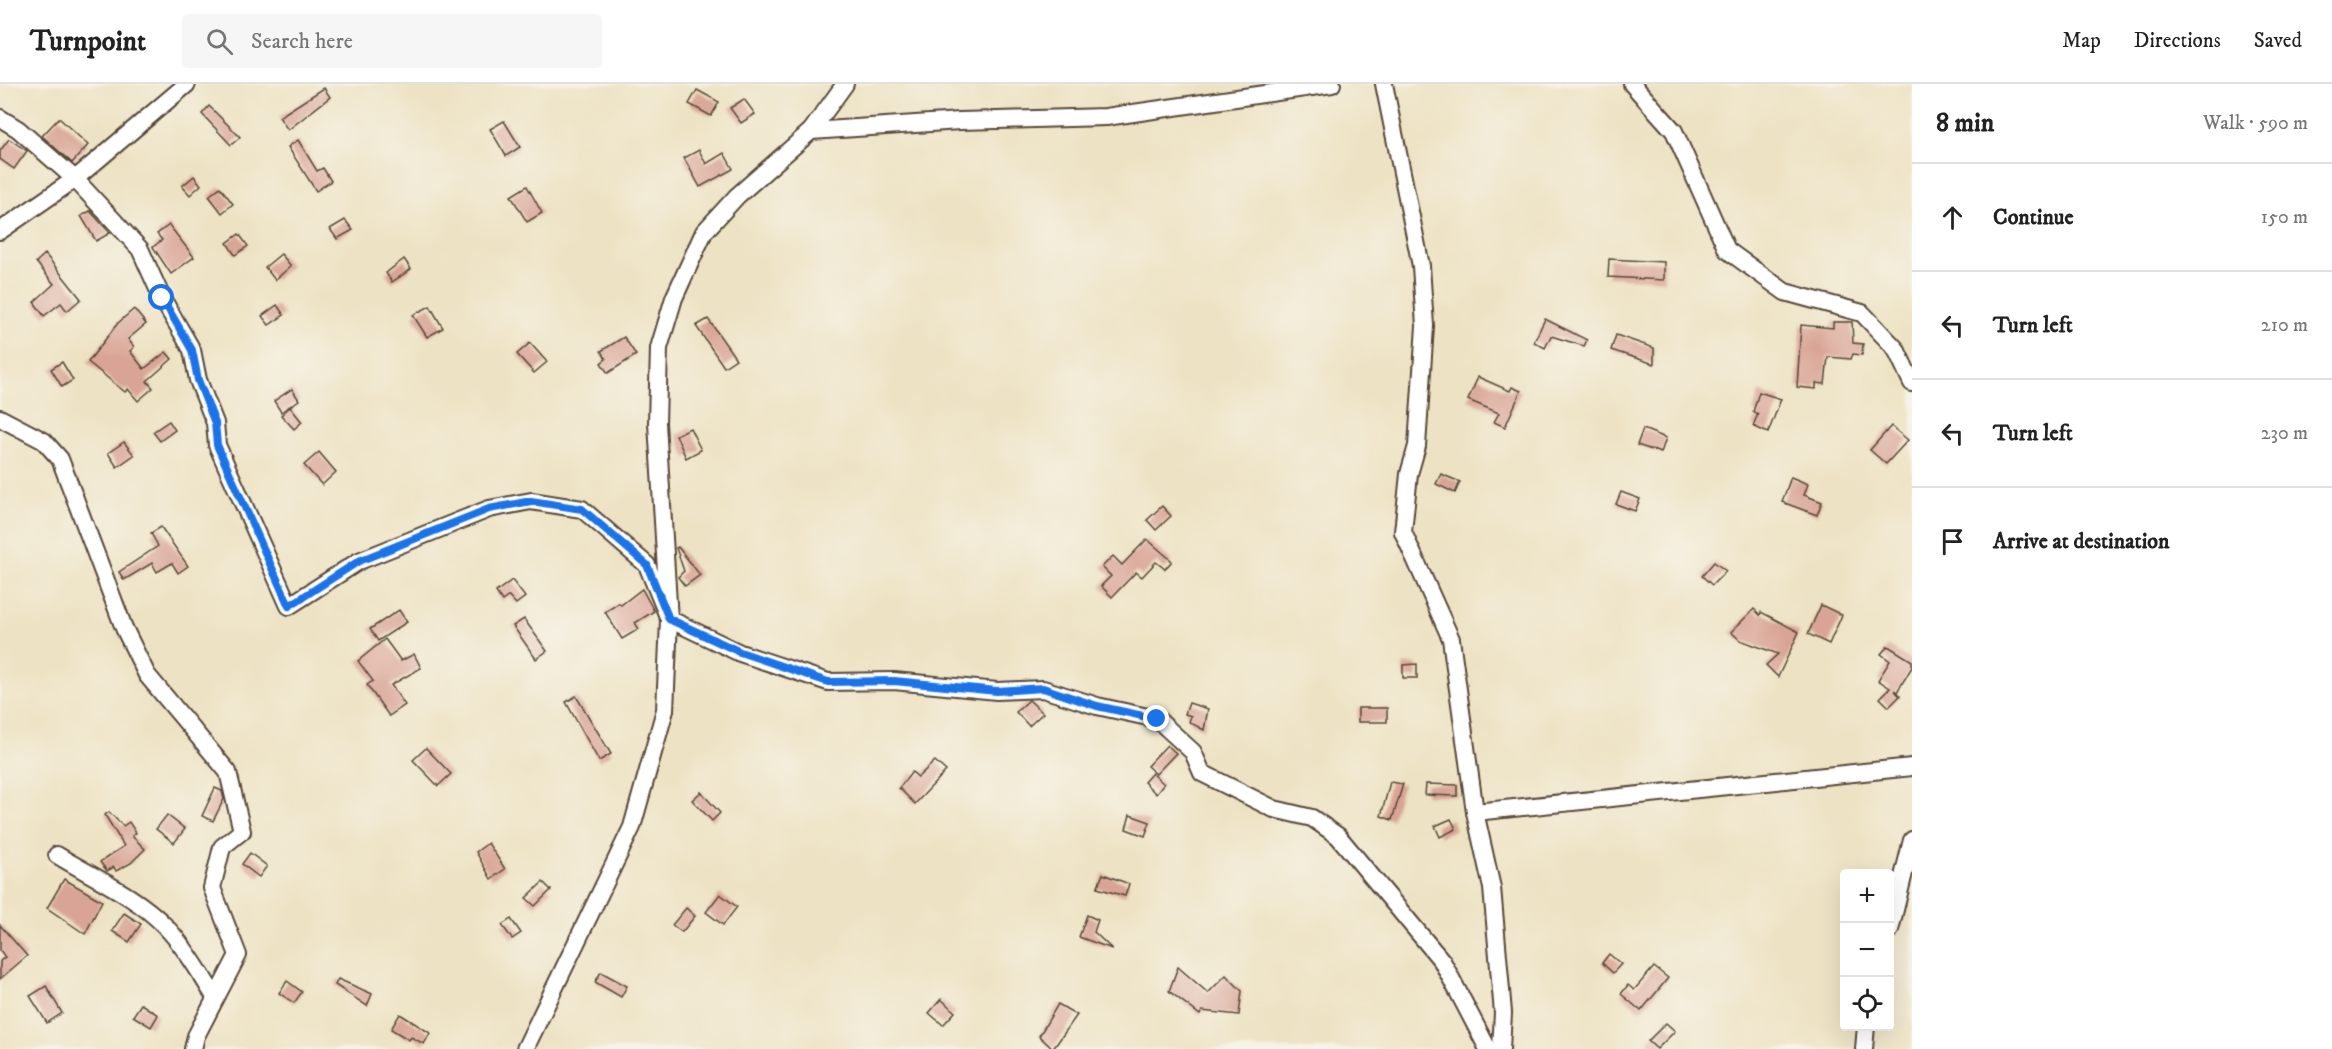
<!DOCTYPE html>
<meta charset="utf-8">
<style>
body{margin:0;font-family:"IM FELL DW Pica",serif;background:#f6f6f6;color:#222}
.controls{position:absolute;right:18px;bottom:18px;display:grid;overflow:hidden;border-radius:6px;box-shadow:0 6px 24px #0002}
.controls button{width:54px;height:54px;display:grid;place-items:center;padding:0;border:0;border-bottom:2px solid #e0e0e0;background:#fff;color:#222;font:30px sans-serif}
.stop{position:absolute;width:18px;height:18px;margin:-14px;border:4px solid #1a73e8;border-radius:50%;background:#fff}
.stop.end{background:#1a73e8;border-color:#fff;box-shadow:0 2px 6px #0008}
.list{margin:0;padding:0;list-style:none}
h2{display:flex;justify-content:space-between;align-items:center;height:78px;margin:0;padding:0 24px;font-size:26px}
h2 small{font-size:20px;font-weight:400;color:#767676}
.list li{display:grid;grid-template-columns:39px 1fr auto;gap:18px;align-items:center;box-sizing:border-box;height:108px;padding:0 24px;border-top:2px solid #e0e0e0}
.list b{display:block;font-size:22px;white-space:nowrap}
.list em{font-size:20px;font-style:normal;color:#767676}
.icon{flex:none;width:33px;height:33px;fill:none;stroke:currentColor;stroke-width:2;stroke-linecap:round;stroke-linejoin:round}
.map{position:relative;flex:none;width:1912px;height:965px;overflow:hidden}
header{display:flex;align-items:center;gap:36px;box-sizing:border-box;height:84px;padding:0 30px;background:#fff;border-bottom:2px solid #e0e0e0}
header strong{font-size:28px}
nav{display:flex;gap:33px;margin-inline-start:auto;font-size:21px}
.search{width:420px;height:54px;background:#f6f6f6;display:flex;align-items:center;gap:15px;box-sizing:border-box;padding:0 21px;border-radius:6px;color:#767676;font-size:22px}
main{display:flex}
aside{flex:1;background:#fff}
.map>svg:first-child{display:block}
.building{fill:#d9a495}
.lines{fill:none;stroke-linecap:round;stroke-linejoin:round}
.street-casing{stroke:#564637;stroke-width:20}
.street{stroke:#fff;stroke-width:16}
.route{stroke:#1a73e8;stroke-width:8}
</style>
<header>
<strong>Turnpoint</strong>
<div class="search"><svg class="icon" aria-label="search" viewBox="0 0 24 24"><circle cx="10" cy="10" r="6"/><path d="M15 15l6 6"/></svg>Search here</div>
<nav><a>Map</a><a>Directions</a><a>Saved</a></nav>
</header>
<main>
<div class="map">
<svg width="1912" height="965" viewBox="0 0 1912 965">
<rect width="100%" height="100%" fill="#f7f3e8"/>
<filter id="ink" filterUnits="userSpaceOnUse"><feTurbulence type="fractalNoise" baseFrequency=".0167" numOctaves="2"/><feDisplacementMap in="SourceGraphic" scale="12" xChannelSelector="R" yChannelSelector="G"/><feConvolveMatrix kernelMatrix="1 2 1 2 8 2 1 2 1" color-interpolation-filters="sRGB"/></filter>
<filter id="wash" filterUnits="userSpaceOnUse"><feTurbulence type="fractalNoise" baseFrequency=".008" numOctaves="4" result="noise"/><feDisplacementMap in="SourceGraphic" scale="24" xChannelSelector="R" yChannelSelector="G"/><feGaussianBlur stdDeviation="1.35" result="paint"/><feColorMatrix in="noise" values="0 0 0 0 0 0 0 0 0 0 0 0 0 0 0 0 0 1.4 0 .05"/><feComposite in="paint" operator="in"/></filter>
<g filter="url(#wash)">
<rect width="100%" height="100%" fill="#ede2c3"/>
<g id="blocks">
<g class="building">
<path d="M324 4 330 13 288 46 279 33Z"/>
<path d="M697 6 719 18 711 32 689 20Z"/>
<path d="M744 15 755 30 741 39 730 24Z"/>
<path d="M209 22 240 53 231 61 202 30Z"/>
<path d="M59 34 88 61 72 79 42 52Z"/>
<path d="M504 37 520 63 506 72 490 45Z"/>
<path d="M9 55 27 67 14 85 0 75V67Z"/>
<path d="M298 56 317 87 323 84 331 97 316 107 288 63Z"/>
<path d="M699 66 706 80 724 69 733 85 700 103 684 74Z"/>
<path d="M194 92 201 101 190 111 182 102Z"/>
<path d="M527 102 542 129 527 138 511 112Z"/>
<path d="M220 103 233 120 222 129 209 112Z"/>
<path d="M90 127 110 149 96 157 81 132Z"/>
<path d="M345 136 353 146 337 155 330 145Z"/>
<path d="M169 141 194 173 171 190 153 163 162 156 157 150Z"/>
<path d="M239 150 248 162 235 171 227 159Z"/>
<path d="M45 170 81 215 67 227 61 219 44 232 34 218 54 200 36 178Z"/>
<path d="M281 170 291 182 275 196 265 183Z"/>
<path d="M404 175 411 185 392 198 386 189Z"/>
<path d="M1609 175 1664 178V196L1608 193Z"/>
<path d="M277 221 284 231 269 241 262 232Z"/>
<path d="M430 222 443 244 427 253 413 231Z"/>
<path d="M134 225 146 240 128 255 134 263 130 267 144 285 166 268 172 275 147 297 153 304 138 317 128 305 125 308 88 278 118 239Z"/>
<path d="M708 235 736 275 724 283 696 242Z"/>
<path d="M1545 235 1587 256 1584 262 1551 252 1545 264 1534 258Z"/>
<path d="M1833 238H1852L1853 259 1863 260 1862 271 1853 270 1851 275 1828 273 1825 300 1816 299V305L1797 303 1801 241 1833 244Z"/>
<path d="M1616 251 1654 264V280L1611 266Z"/>
<path d="M624 253 636 271 608 289 601 279 606 275 601 267Z"/>
<path d="M530 259 547 278 534 289 517 270Z"/>
<path d="M62 278 73 296 62 303 51 285Z"/>
<path d="M1478 293 1510 307 1512 303 1521 307 1505 343 1494 338 1499 329 1468 316Z"/>
<path d="M292 305 299 316 281 328 274 317Z"/>
<path d="M1759 308 1781 315 1768 349 1753 342 1758 330 1753 328Z"/>
<path d="M290 323 302 338 294 345 281 331Z"/>
<path d="M169 337 175 346 160 357 153 348Z"/>
<path d="M1891 342 1908 356 1886 380 1870 366Z"/>
<path d="M690 344 701 366 686 374 676 351Z"/>
<path d="M1643 345 1666 354 1661 369 1637 361Z"/>
<path d="M124 358 134 371 117 383 108 369Z"/>
<path d="M319 368 336 388 322 401 304 381Z"/>
<path d="M1441 390 1460 398 1455 409 1436 400Z"/>
<path d="M1791 393 1808 400 1804 411 1822 418 1817 431 1782 418Z"/>
<path d="M1621 408 1640 415 1635 427 1616 420Z"/>
<path d="M1162 422 1171 432 1156 446 1147 436Z"/>
<path d="M161 443 188 482 178 489 172 479 157 488 152 479 124 496 119 488 158 462 151 449Z"/>
<path d="M1147 455 1172 477 1165 485 1156 478 1142 493 1136 488 1112 513 1101 502 1111 492 1102 483 1113 472 1122 481Z"/>
<path d="M678 463 700 491 685 502 678 493 684 487 676 464Z"/>
<path d="M1714 478 1726 487 1712 501 1702 492Z"/>
<path d="M512 496 525 513 516 520 509 512 502 517 496 508Z"/>
<path d="M642 505 654 527 635 539 639 545 622 555 605 528 619 519 621 521Z"/>
<path d="M1821 521 1842 531 1829 560 1808 550Z"/>
<path d="M1754 525 1760 531 1761 528 1799 548 1778 593 1766 581 1778 570 1740 556 1731 548Z"/>
<path d="M399 526 407 538 378 557 370 545Z"/>
<path d="M524 535 547 567 536 575 513 542Z"/>
<path d="M385 555 401 577 414 570 421 584 391 601 405 621 389 632 367 601 373 597 358 577Z"/>
<path d="M1888 562 1912 577V583L1897 608 1894 606 1900 612 1889 623 1880 614 1890 604 1878 596 1890 577 1881 570Z"/>
<path d="M1417 580V594H1403V581Z"/>
<path d="M576 612 611 670 599 677 566 618Z"/>
<path d="M1029 616 1043 629 1029 642 1016 628Z"/>
<path d="M1189 619 1208 625 1204 646 1189 638 1191 632 1185 630Z"/>
<rect x="1358" y="624" width="29" height="14"/>
<path d="M1167 661 1176 669 1156 690 1147 682Z"/>
<path d="M426 664 451 690 438 702 413 676Z"/>
<path d="M935 677 946 687 915 720 899 704 912 688 918 693Z"/>
<path d="M1152 689 1164 700 1156 710 1144 698Z"/>
<path d="M1390 698 1403 700 1392 736 1381 732Z"/>
<path d="M1426 700 1457 701V712L1425 711Z"/>
<path d="M215 704 222 707 224 715 213 737 202 732Z"/>
<path d="M701 708 720 729 712 737 692 716Z"/>
<path d="M109 728 123 742 129 738 136 749 132 752 145 765 131 779 116 787 114 783 107 787 100 778 124 762 105 731Z"/>
<path d="M167 731 185 745 174 759 156 745Z"/>
<path d="M1130 731 1150 738 1145 752 1126 745Z"/>
<path d="M1451 735 1456 745 1440 753 1435 742Z"/>
<path d="M488 759 505 785 491 795 476 768Z"/>
<path d="M250 769 267 782 259 793 242 780Z"/>
<path d="M1103 790 1129 800 1125 812 1097 804Z"/>
<path d="M64 795 102 817 85 850 47 824Z"/>
<path d="M543 798 551 806 535 822 526 814Z"/>
<path d="M720 810 737 823 723 841 706 828Z"/>
<path d="M686 824 695 832 682 848 672 841Z"/>
<path d="M124 829 141 840 129 858 112 847Z"/>
<path d="M1087 831 1098 836 1094 848 1112 865 1079 853Z"/>
<path d="M511 835 521 849 512 855 502 841Z"/>
<path d="M0 841 27 872 0 895V877L5 873 0 866Z"/>
<path d="M1609 870 1621 880 1613 889 1602 879Z"/>
<path d="M1178 883 1208 909 1226 891 1242 907 1239 931 1202 927 1200 931 1169 907Z"/>
<path d="M1654 883 1668 894 1641 927 1621 910 1628 901 1634 906Z"/>
<path d="M601 888 627 902 621 913 595 898Z"/>
<path d="M338 895 372 910 367 922 335 901Z"/>
<path d="M287 897 302 908 294 919 279 909Z"/>
<path d="M46 902 62 929 47 939 30 912Z"/>
<path d="M941 915 955 928 943 941 929 929Z"/>
<path d="M141 920 158 931 151 943 133 932Z"/>
<path d="M1058 920 1077 931 1053 965 1039 952Z"/>
<path d="M400 930 430 949 424 960 411 953 409 956 391 945Z"/>
<path d="M1666 939 1675 947 1657 965 1648 957Z"/>
</g>
</g>
</g>
<g filter="url(#ink)">
<use href="#blocks" fill-opacity="0" stroke="#564637" stroke-width="1.5"/>
<g class="lines">
<defs>
<g id="street">
<path d="M1384 0 1421 182 1425 242 1417 362 1409 390 1403 448 1451 555 1475 728 1492 804 1503 929 1501 965"/>
<path d="M1632 0 1674 47 1727 166 1785 208 1862 229 1896 265 1912 299"/>
<path d="M0 34 18 45 75 95 140 165 162 214 192 266 198 296 215 339 217 361 289 522 359 477 489 425 531 417 582 425 647 481 669 535 740 569 828 598 894 597 997 607 1043 605 1097 622 1157 635 1193 668 1202 689 1274 725 1312 734 1338 752 1442 877 1488 965"/>
<path d="M811 47 960 37 1106 33 1332 0"/>
<path d="M0 147 75 95 187 0"/>
<path d="M0 334 44 357 60 375 124 544 147 591 228 688 242 747 222 763 212 804 238 871 196 952 193 965"/>
<path d="M1475 728 1912 683"/>
<path d="M57 771C91 792 138 813 165 842 185 863 200 889 215 913"/>
<path d="M1890 846 1912 756"/>
<path d="M525 965 632 743 665 626 669 536 657 339 659 264 674 214 704 148 737 112 811 47 845 0"/>
<path d="M1864 965 1866 942"/>
</g>
</defs>
<use href="#street" class="street-casing"/>
<use href="#street" class="street"/>
</g>
</g>
<g class="lines" filter="url(#ink)">
<path class="route" d="M162 214 192 266 198 296 215 339 217 361 289 522 359 477 489 425 531 417 582 425 647 481 669 535 740 568 828 598 894 597 997 607 1043 604 1097 622 1157 635"/>
</g>
</svg>
<div class="controls">
<button>+</button>
<button>−</button>
<button><svg class="icon" aria-label="locate" viewBox="0 0 24 24"><circle cx="12" cy="12" r="6"/><path d="M12 2v4M12 18v4M2 12h4M18 12h4"/></svg></button>
</div>
<div class="stop" style="left:162px;top:214px"></div>
<div class="stop end" style="left:1157px;top:635px"></div>
</div>
<aside>
<h2>8 min<small>Walk · 590 m</small></h2>
<ul class="list">
<li><svg class="icon" aria-label="ahead" viewBox="0 0 24 24"><path d="M12 20V5M6 11l6-6 6 6"/></svg><div><b>Continue</b></div><em>150 m</em></li>
<li><svg class="icon" aria-label="left" viewBox="0 0 24 24"><path d="M17 20v-9H6M10 6l-5 5 5 5"/></svg><div><b>Turn left</b></div><em>210 m</em></li>
<li><svg class="icon" aria-label="left" viewBox="0 0 24 24"><path d="M17 20v-9H6M10 6l-5 5 5 5"/></svg><div><b>Turn left</b></div><em>230 m</em></li>
<li><svg class="icon" aria-label="arrive" viewBox="0 0 24 24"><path d="M6 21V4h12l-3 4 3 4H6"/></svg><div><b>Arrive at destination</b></div></li>
</ul>
</aside>
</main>
